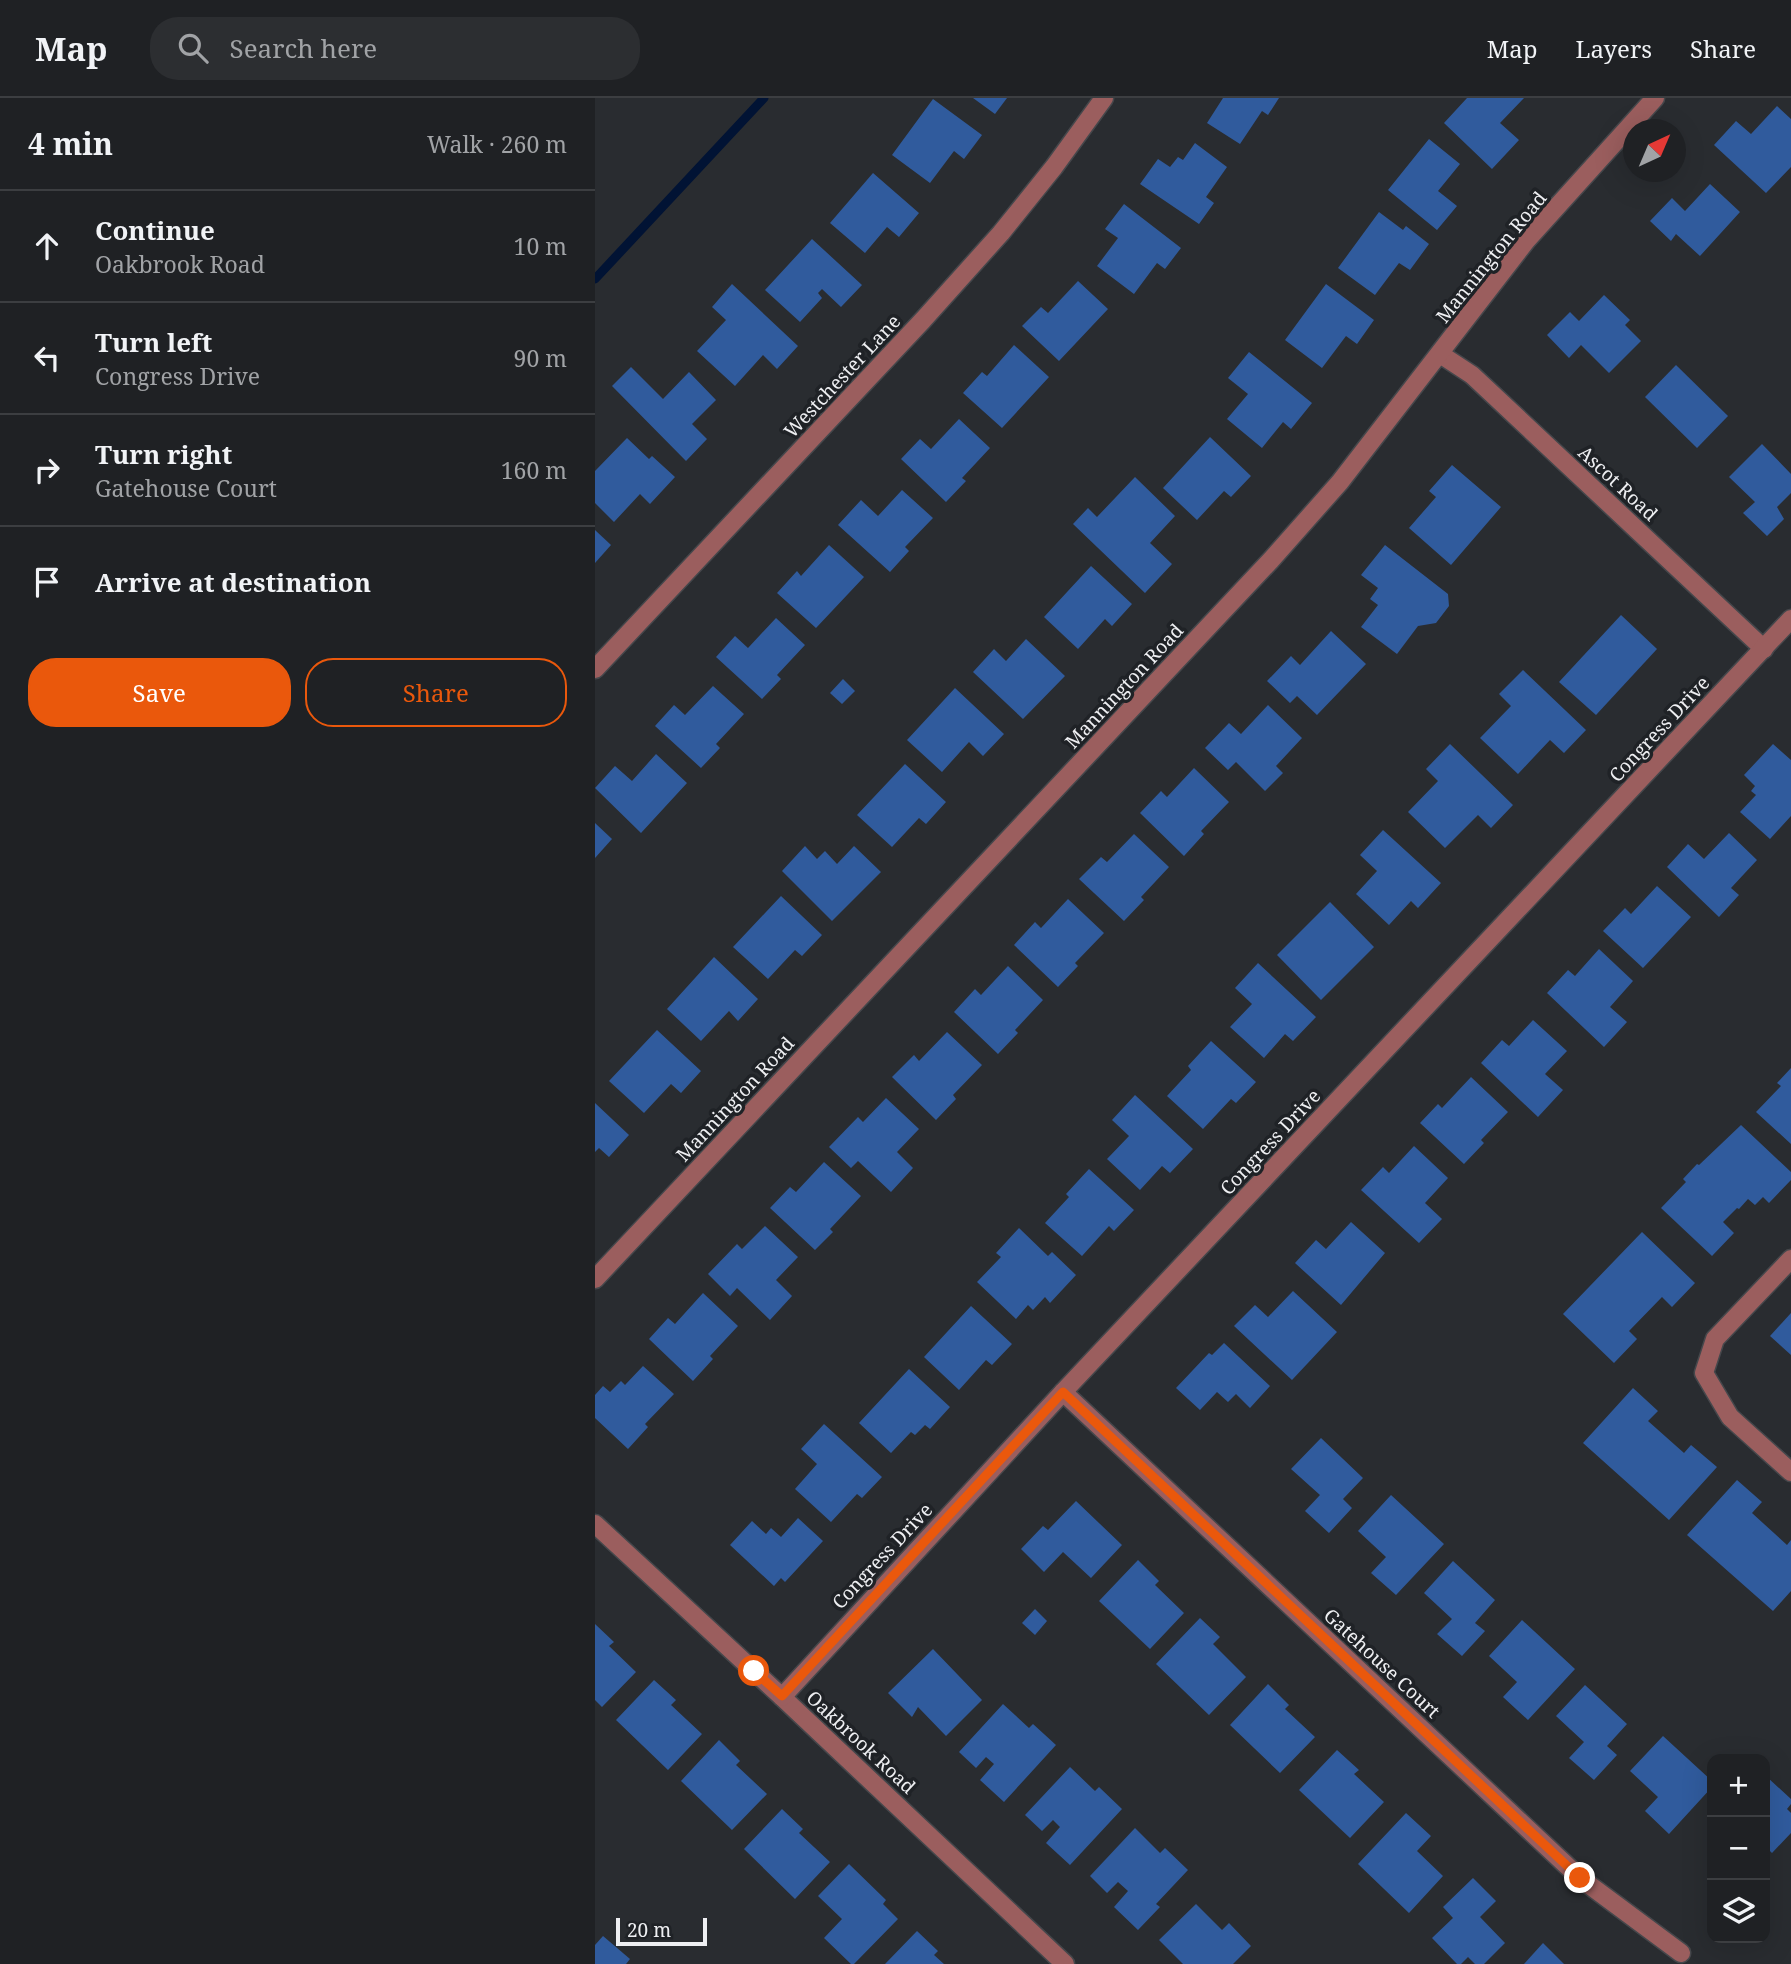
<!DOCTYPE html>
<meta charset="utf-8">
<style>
body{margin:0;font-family:"Noto Serif",serif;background:#2c2e31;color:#f1f3f6}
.controls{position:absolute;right:21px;bottom:21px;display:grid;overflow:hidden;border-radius:14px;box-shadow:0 7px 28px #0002}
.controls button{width:63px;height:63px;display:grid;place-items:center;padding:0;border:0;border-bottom:2px solid #3c3e41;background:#1f2124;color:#f1f3f6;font:35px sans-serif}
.compass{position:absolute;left:1028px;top:21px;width:63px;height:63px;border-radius:50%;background:#1f2124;box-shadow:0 7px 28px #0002;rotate:44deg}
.scale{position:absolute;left:21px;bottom:18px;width:91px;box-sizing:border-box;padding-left:7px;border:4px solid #eeeff2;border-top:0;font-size:19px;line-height:24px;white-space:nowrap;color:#eeeff2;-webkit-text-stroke:5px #1f2226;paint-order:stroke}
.stop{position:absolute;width:21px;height:21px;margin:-16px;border:5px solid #ea580c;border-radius:50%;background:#fff}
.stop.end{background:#ea580c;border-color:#fff;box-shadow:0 2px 7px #0008}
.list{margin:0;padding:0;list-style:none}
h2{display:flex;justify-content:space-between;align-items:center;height:91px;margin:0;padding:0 28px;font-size:30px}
h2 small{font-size:23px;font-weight:400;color:#a1a3a6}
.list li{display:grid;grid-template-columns:46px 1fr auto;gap:21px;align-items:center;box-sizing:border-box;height:112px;padding:0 28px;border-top:2px solid #3c3e41}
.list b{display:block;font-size:26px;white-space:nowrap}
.list p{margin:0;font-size:23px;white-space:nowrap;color:#a1a3a6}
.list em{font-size:23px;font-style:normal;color:#a1a3a6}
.actions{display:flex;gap:14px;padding:21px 28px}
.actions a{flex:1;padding:16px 0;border:2px solid #ea580c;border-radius:28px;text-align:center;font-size:24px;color:#ea580c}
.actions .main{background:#ea580c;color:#fff}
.icon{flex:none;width:38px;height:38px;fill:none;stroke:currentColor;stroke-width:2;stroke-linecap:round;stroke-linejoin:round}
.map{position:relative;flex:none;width:1196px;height:1866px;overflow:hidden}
header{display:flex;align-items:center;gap:42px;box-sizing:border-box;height:98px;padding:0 35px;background:#1f2124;border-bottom:2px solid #3c3e41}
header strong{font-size:33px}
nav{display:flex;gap:38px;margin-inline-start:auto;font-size:24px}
.search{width:490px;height:63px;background:#2c2e31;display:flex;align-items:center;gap:18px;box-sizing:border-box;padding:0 24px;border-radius:28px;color:#a1a3a6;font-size:26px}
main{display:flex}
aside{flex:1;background:#1f2124}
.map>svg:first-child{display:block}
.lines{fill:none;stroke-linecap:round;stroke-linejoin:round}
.stream{stroke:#011334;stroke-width:9}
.building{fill:#305b9d}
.street-casing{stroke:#45474b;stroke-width:21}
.street{stroke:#9b5e5e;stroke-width:18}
.route{stroke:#ea580c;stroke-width:9}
.labels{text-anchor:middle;stroke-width:7;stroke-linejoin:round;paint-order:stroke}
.street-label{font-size:19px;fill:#eeeff2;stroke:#1f2226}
</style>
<header>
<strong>Map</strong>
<div class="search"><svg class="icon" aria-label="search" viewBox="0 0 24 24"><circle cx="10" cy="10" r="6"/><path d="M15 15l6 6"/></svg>Search here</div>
<nav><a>Map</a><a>Layers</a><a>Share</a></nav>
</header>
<main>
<aside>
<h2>4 min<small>Walk · 260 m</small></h2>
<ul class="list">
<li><svg class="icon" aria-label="ahead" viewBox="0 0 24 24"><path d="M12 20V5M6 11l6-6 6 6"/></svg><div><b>Continue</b><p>Oakbrook Road</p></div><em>10 m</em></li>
<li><svg class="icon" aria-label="left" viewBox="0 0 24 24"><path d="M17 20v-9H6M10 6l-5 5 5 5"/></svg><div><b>Turn left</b><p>Congress Drive</p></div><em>90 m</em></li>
<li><svg class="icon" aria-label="right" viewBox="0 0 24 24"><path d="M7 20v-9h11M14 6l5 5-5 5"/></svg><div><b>Turn right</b><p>Gatehouse Court</p></div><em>160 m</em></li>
<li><svg class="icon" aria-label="arrive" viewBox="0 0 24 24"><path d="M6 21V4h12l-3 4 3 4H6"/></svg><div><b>Arrive at destination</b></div></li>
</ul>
<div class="actions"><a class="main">Save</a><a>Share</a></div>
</aside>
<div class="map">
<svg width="1196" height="1866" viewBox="0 0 1196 1866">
<rect width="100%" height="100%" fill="#292c30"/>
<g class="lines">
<path class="stream" d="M0 181 169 0"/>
</g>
<g class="building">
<path d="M378 0H412L400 16Z"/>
<path d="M628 0H684L673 17 667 13 645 46 612 25Z"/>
<path d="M872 0H929L905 25 924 42 897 71 849 25Z"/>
<path d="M338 1 387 37 369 61 359 53 335 85 297 57Z"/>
<path d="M1182 8 1196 21V69L1171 95 1119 47 1141 23 1156 36Z"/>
<path d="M834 41 865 66 843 93 862 108 842 132 793 92Z"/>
<path d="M600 45 632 69 611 99 619 105 604 126 545 86 563 61 575 69 583 59 588 62Z"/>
<path d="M278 75 324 115 304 139 292 129 270 155 235 125Z"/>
<path d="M1115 86 1145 114 1105 158 1081 136 1076 143 1055 123 1077 100 1090 113Z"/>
<path d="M529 106 586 150 570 171 562 165 539 196 502 168 523 140 510 131Z"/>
<path d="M784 114 808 132 811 128 834 146 815 172 804 165 780 197 743 170Z"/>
<path d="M217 141 267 187 246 209 227 191 223 195 227 200 205 224 170 192Z"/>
<path d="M483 183 513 211 464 263 427 228 446 209 453 215Z"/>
<path d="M137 186 203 248 182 271 168 257 140 288 102 253 131 222 117 209Z"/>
<path d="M731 186 779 222 762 246 751 238 727 270 690 242Z"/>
<path d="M1009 197 1035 222 1030 227 1046 243 1014 275 986 247 974 260 952 237 975 214 984 223Z"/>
<path d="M419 247 454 279 407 330 368 295 387 274 392 278Z"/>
<path d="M654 254 717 305 696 331 688 324 667 350 632 321 653 296 633 280Z"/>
<path d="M1081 267 1133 318 1102 350 1050 299Z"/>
<path d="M36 269 68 301 94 274 121 302 97 326 112 341 91 363 17 288Z"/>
<path d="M364 321 395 350 367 380 371 383 351 404 306 361 325 341 336 351Z"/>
<path d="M615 339 656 378 636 399 629 393 602 422 568 390Z"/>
<path d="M32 340 54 361 57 358 80 379 55 406 45 396 19 424 0 405V373Z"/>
<path d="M1167 346 1196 376V395L1182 409 1189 421 1172 438 1148 415 1160 404 1134 379Z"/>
<path d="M857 367 906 409 856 467 814 430 841 399 834 393Z"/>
<path d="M540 379 580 418 555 445 577 466 550 495 478 426 493 410 502 419Z"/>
<path d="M307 392 338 420 310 449 314 453 295 474 243 427 266 402 283 418Z"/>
<path d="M0 432 16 447 0 465Z"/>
<path d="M234 447 269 479 221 530 182 495 202 473 206 478Z"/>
<path d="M790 447 853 496 854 508 841 525 823 528 802 556 766 529 783 507 775 501 783 490 766 477Z"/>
<path d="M496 468 537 506 517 528 510 521 483 551 449 519Z"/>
<path d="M1026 517 1062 551 1001 617 964 584Z"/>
<path d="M181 520 210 547 182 577 186 581 167 601 121 559 140 538 153 550Z"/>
<path d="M736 533 771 566 722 617 702 598 695 605 672 583 696 558 705 567Z"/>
<path d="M431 541 470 578 428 621 378 574 399 551 411 563Z"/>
<path d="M928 572 991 632 969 655 955 642 923 676 885 640 916 608 904 596Z"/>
<path d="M248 581 260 593 247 606 235 595Z"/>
<path d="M118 588 149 616 121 646 125 650 106 670 60 628 79 607 90 617Z"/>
<path d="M360 590 409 636 388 658 374 644 347 674 312 642Z"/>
<path d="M673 607 707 640 681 668 688 675 670 693 641 664 633 672 610 650 634 625 646 636Z"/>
<path d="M855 646 918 707 896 730 883 717 850 750 813 714 843 683 831 671Z"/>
<path d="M1178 646 1196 662V718L1175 741 1145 714 1161 697 1156 693 1160 688 1149 677Z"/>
<path d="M61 656 92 685 46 735 0 690 20 668 37 683Z"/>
<path d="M310 666 351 704 331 726 324 720 297 749 262 717Z"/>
<path d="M599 670 634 704 606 733 609 736 589 758 545 715 566 693 572 699Z"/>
<path d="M0 725 17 741 0 760Z"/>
<path d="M788 732 846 785 823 810 816 803 794 827 761 796 782 773 765 757Z"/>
<path d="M1134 735 1162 762 1136 790 1144 797 1124 819 1072 769 1093 746 1109 761Z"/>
<path d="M539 736 574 769 546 799 549 802 529 823 484 781 506 759 512 764Z"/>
<path d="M210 748 222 761 230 753 242 766 259 748 286 774 237 823 187 773Z"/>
<path d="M1062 788 1096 819 1048 870 1008 833 1030 810 1036 816Z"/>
<path d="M186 798 227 837 207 858 200 852 173 881 138 849Z"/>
<path d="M473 801 509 835 480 865 483 868 463 889 419 847 440 824 446 830Z"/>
<path d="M735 804 779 849 726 902 682 857Z"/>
<path d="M1004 851 1038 883 1015 909 1032 924 1009 949 952 895 973 872 980 878Z"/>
<path d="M119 859 163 901 143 923 134 913 106 943 72 911Z"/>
<path d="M663 865 721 919 698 943 690 936 669 960 635 929 657 906 640 890Z"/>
<path d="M413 868 448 902 420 932 423 935 403 956 359 914 380 891 386 897Z"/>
<path d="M938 922 972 953 950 976 968 992 943 1019 886 965 907 942 914 948Z"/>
<path d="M62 932 106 973 86 995 76 986 49 1015 14 983Z"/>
<path d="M352 934 387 967 358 997 361 1001 341 1022 297 979 319 957 324 963Z"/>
<path d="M616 943 661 984 641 1005 636 1001 608 1031 572 998 596 972 593 968Z"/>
<path d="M1196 970V1046L1161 1014 1186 988 1182 985Z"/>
<path d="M876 979 913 1014 886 1042 889 1045 869 1066 825 1025 843 1006 847 1010Z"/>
<path d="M540 997 598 1051 575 1075 567 1068 545 1092 512 1061 534 1038 517 1022Z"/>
<path d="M291 1000 324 1031 302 1054 318 1070 296 1094 263 1063 256 1070 234 1049 263 1019 268 1024Z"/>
<path d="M0 1005 34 1037 14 1059 4 1050 0 1054Z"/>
<path d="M1146 1027 1196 1074V1082L1174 1105 1168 1099 1160 1107 1153 1101 1144 1111 1142 1110 1128 1124 1139 1135 1117 1158 1066 1110 1091 1084 1088 1081 1102 1066 1104 1067Z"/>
<path d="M819 1048 853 1080 830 1105 847 1121 824 1145 766 1092 788 1069 794 1075Z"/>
<path d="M229 1064 266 1098 235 1131 238 1134 220 1152 175 1110 195 1089 201 1094Z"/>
<path d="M494 1071 539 1112 519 1133 514 1128 487 1158 450 1125 474 1099 471 1096Z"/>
<path d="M756 1124 790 1155 746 1207 700 1165 721 1142 731 1151Z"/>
<path d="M170 1128 203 1159 181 1182 197 1198 175 1222 142 1190 135 1198 113 1176 142 1146 147 1151Z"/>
<path d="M424 1130 453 1158 457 1154 481 1177 455 1205 450 1199 438 1212 433 1207 421 1221 382 1184 406 1159 401 1155Z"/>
<path d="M1047 1134 1100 1185 1077 1209 1067 1199 1034 1233 1042 1241 1019 1265 968 1216Z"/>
<path d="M698 1193 742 1234 697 1282 639 1228 660 1207 673 1219Z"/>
<path d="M108 1195 143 1228 115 1258 118 1261 98 1283 54 1241 73 1220 80 1226Z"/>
<path d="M376 1208 417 1246 397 1267 391 1262 364 1292 329 1259Z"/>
<path d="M1196 1215V1257L1175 1238Z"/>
<path d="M629 1245 675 1288 655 1310 641 1296 633 1304 622 1294 605 1312 581 1290 614 1255 617 1257Z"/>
<path d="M48 1268 79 1296 50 1326 53 1329 33 1351 0 1320V1297L8 1288 15 1294 26 1283 30 1287Z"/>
<path d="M314 1271 355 1309 335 1331 330 1327 320 1337 316 1334 296 1355 264 1325Z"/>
<path d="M1038 1290 1063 1313 1053 1323 1089 1355 1096 1347 1122 1369 1074 1422 988 1345Z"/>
<path d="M229 1326 287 1379 267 1400 262 1396 236 1424 200 1391 222 1366 206 1351Z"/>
<path d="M726 1340 768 1380 748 1401 757 1410 734 1435 710 1413 725 1397 696 1371Z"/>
<path d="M1142 1382 1167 1404 1157 1415 1192 1447 1196 1442V1493L1178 1513 1092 1437Z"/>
<path d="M796 1397 849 1446 801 1497 776 1475 791 1459 763 1433Z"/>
<path d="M481 1403 527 1447 496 1480 468 1454 449 1474 426 1451 448 1428 453 1432Z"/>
<path d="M203 1420 228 1443 190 1484 186 1480 179 1488 135 1447 157 1423 171 1436 176 1430 186 1439Z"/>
<path d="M543 1462 564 1483 560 1487 589 1515 555 1551 504 1503Z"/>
<path d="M858 1463 900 1502 880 1525 890 1533 867 1558 842 1536 857 1521 829 1495Z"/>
<path d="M440 1511 452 1523 440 1537 427 1525Z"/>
<path d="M605 1520 625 1539 618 1546 651 1579 614 1617 561 1566Z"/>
<path d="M927 1522 980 1571 933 1622 908 1599 922 1584 894 1558Z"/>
<path d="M0 1526 19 1544 14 1548 41 1574 7 1609 0 1602Z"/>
<path d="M338 1551 387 1602 351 1638 323 1609 317 1619 293 1595Z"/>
<path d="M59 1582 81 1602 76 1607 107 1636 73 1672 21 1622Z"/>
<path d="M673 1586 694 1607 690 1611 720 1639 685 1675 635 1627Z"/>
<path d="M990 1587 1032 1626 1012 1648 1022 1657 999 1682 974 1660 989 1644 961 1618Z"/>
<path d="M408 1606 434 1630 438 1626 461 1647 409 1704 385 1682 399 1666 391 1659 381 1670 364 1654Z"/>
<path d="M1068 1638 1117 1683V1689L1074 1736 1050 1713 1063 1699 1035 1673Z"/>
<path d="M124 1642 145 1663 141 1667 172 1696 137 1732 86 1683Z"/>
<path d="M742 1652 764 1672 759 1676 789 1704 755 1740 704 1692Z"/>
<path d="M475 1669 500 1693 504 1689 527 1711 475 1767 451 1745 465 1729 458 1722 447 1733 430 1717Z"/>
<path d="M1172 1679 1196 1701V1706L1192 1711 1196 1715V1735L1177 1755 1170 1748V1682Z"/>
<path d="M187 1711 208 1731 204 1735 235 1764 200 1801 149 1751Z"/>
<path d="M811 1715 836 1738 822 1753 848 1778 814 1815 763 1766Z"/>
<path d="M540 1730 565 1755 570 1750 593 1772 561 1806 565 1809 543 1832 519 1809 533 1793 523 1784 512 1795 495 1778Z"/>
<path d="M254 1766 291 1802 288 1806 303 1821 259 1866H256L229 1840 247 1821 223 1798Z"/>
<path d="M878 1780 901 1803 885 1819 910 1845 889 1866H880L873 1859 866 1866H862L837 1840 858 1820 848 1809Z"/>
<path d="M601 1806 627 1832 634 1825 656 1848 638 1866H588L564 1842Z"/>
<path d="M322 1833 343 1853 339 1857 349 1866H290Z"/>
<path d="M8 1838 35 1861 31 1866H0V1847Z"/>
<path d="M948 1845 969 1866H929Z"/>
</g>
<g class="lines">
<defs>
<g id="street">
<path d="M845 256 877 277 1169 551"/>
<path d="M0 571 328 222 406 135 459 69 509 0"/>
<path d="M1196 1161 1120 1241 1109 1275 1135 1319 1196 1374"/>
<path d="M0 1181 676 462 745 384 931 143 1060 0"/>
<path d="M468 1294 985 1780 1086 1855"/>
<path d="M0 1426 187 1599 470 1866"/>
<path d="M187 1599 468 1294 1196 521"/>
</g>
</defs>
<use href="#street" class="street-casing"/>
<use href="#street" class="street"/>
</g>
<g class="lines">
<path class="route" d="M159 1573 187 1598 468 1294 985 1780"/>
</g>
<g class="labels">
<g class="street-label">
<text transform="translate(896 159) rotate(-51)" y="7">Mannington Road</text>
<text transform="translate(247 278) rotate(-47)" y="7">Westchester Lane</text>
<text transform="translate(1023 385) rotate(43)" y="7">Ascot Road</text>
<text transform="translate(529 588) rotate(-47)" y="7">Mannington Road</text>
<text transform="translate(1064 631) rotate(-47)" y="7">Congress Drive</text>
<text transform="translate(140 1001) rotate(-47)" y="7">Mannington Road</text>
<text transform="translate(675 1044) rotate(-47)" y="7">Congress Drive</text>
<text transform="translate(287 1458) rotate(-47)" y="7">Congress Drive</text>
<text transform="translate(787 1565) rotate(43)" y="7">Gatehouse Court</text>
<text transform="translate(266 1644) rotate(43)" y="7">Oakbrook Road</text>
</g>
</g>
</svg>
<div class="controls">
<button>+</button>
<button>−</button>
<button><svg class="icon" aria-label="layers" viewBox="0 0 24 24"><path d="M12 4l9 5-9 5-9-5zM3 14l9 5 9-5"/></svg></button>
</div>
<svg class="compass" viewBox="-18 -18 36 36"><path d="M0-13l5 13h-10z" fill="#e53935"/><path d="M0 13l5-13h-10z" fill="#a1a3a6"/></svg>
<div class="scale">20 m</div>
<div class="stop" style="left:159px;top:1573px"></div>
<div class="stop end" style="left:985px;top:1780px"></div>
</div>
</main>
